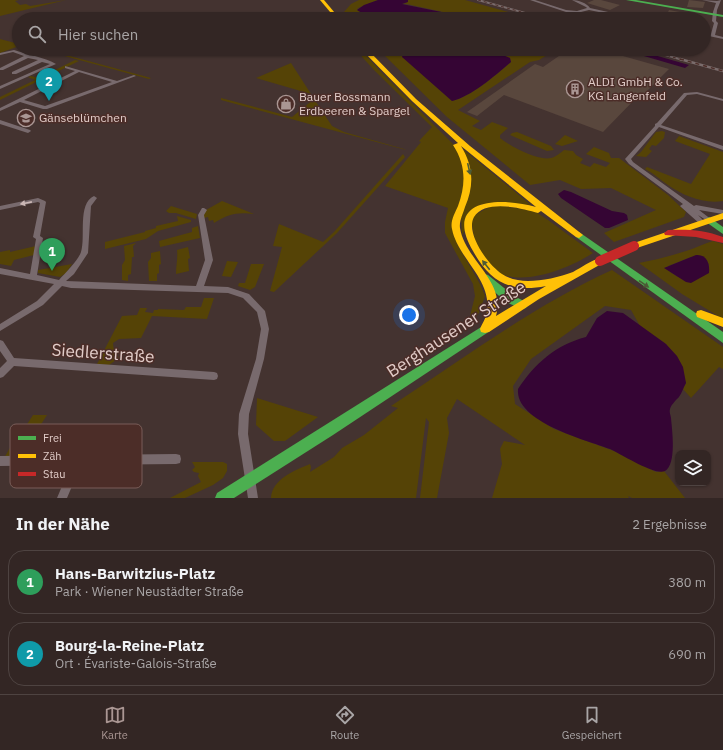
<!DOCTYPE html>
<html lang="de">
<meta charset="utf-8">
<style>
body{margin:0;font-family:"IBM Plex Sans",sans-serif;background:#3e3231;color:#f1f3f6}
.controls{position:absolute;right:12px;bottom:12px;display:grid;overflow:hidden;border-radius:8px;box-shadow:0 1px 3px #0004}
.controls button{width:36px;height:36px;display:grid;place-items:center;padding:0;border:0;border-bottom:1px solid #4e4341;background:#332624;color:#f1f3f6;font:20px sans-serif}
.you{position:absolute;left:409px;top:315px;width:14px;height:14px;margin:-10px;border:3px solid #fff;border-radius:50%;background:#1a73e8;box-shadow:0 0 0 6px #1a73e833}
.badge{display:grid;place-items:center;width:26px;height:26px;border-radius:50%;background:#aa9693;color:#fff;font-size:13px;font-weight:700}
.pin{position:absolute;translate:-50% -33px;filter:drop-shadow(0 1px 2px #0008)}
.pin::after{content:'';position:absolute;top:21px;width:14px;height:12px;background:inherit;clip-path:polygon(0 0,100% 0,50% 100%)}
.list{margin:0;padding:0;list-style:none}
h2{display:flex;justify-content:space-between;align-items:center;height:52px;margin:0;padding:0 16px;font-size:17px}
h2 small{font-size:13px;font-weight:400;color:#a9a5a6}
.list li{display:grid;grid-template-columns:26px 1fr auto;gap:12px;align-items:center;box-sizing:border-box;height:64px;margin:0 8px 8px;padding:0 8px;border:1px solid #4e4341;border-radius:16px}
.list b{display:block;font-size:15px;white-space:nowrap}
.list p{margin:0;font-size:13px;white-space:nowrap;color:#a9a5a6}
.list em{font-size:13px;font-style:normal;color:#a9a5a6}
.icon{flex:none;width:22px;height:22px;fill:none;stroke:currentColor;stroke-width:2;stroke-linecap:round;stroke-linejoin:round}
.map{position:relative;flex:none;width:723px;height:498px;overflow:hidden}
.search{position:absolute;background:#332624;box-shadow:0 1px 3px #0004;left:12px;right:12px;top:12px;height:44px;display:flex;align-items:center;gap:10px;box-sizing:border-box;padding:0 14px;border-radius:22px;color:#a9a5a6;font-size:15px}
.sheet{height:196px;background:#332624}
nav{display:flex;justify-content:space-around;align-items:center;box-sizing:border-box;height:56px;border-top:1px solid #4e4341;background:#332624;font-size:11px;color:#a9a5a6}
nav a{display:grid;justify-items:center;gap:2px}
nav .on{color:#aa9693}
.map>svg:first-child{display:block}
.green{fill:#554306;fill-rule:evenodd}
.water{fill:#350534}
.building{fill:#59473d}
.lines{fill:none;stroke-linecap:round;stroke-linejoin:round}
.street{fill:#786a6d;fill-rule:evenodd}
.fast{fill:#4caf50;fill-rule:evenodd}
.slow{fill:#ffc107;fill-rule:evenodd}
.jam{fill:#c62828;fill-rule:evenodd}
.rail-far1-casing{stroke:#7a6c6c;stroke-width:2}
.rail-casing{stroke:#7a6c6c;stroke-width:2.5}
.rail-far1{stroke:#4c2d28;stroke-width:1;stroke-dasharray:3;stroke-linecap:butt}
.rail{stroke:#4c2d28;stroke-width:1.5;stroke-dasharray:4;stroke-linecap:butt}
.jam-bridge{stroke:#c62828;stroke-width:10}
.oneway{fill:#4c5a36}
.oneway2{fill:#ccb8b6}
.labels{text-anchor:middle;stroke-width:3;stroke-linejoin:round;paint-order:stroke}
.far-poi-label{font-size:12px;fill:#e1ccc8;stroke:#4c2d28;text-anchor:start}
.near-street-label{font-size:17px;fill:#e1ccc8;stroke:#4c2d28}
.key{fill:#4c2d28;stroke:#795d58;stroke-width:1}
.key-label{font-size:11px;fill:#e1ccc8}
</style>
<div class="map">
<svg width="723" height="498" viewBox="0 0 723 498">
<rect width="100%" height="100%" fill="#443330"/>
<g class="green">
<path d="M0 0H19L15 1 20 5 26 4 30 6 66 0 0 16Z"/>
<path d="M359 0H378L358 8 357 10C367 17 380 17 391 19H365L352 16 350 17 352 19H348L344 12 351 4Z"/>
<path d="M408 0H465L534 19 466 17 402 3H406Z"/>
<path d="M0 39 19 44V46L0 53Z"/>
<path d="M39 49H44L151 78 149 79Z"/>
<path d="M355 49H360L381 72 456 147 466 175 457 244 480 284 485 296 479 313 474 319 470 316 475 296 473 284 445 233V222L448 208 385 186 421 142 419 141 432 127 374 70Z"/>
<path d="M387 49H432L425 53 402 56 452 101C471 97 496 75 511 62L510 58 488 49H507L529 55H535L545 49H557L539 60 530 62 458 110 480 121 472 126 481 130 492 122 508 128 500 135V138C510 146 537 161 551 158 556 157 560 153 564 150L573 151 576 155 583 159 580 163 590 167 594 163 606 167 610 163 586 154 594 147 609 153 611 158H619L668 195 686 212 684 217 614 242 604 233 656 210 611 188 581 189 560 180 530 185 447 117 382 53 388 52Z"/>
<path d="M75 60 79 61 0 100V97L35 80 28 77 31 76 39 78Z"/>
<path d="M291 63 311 94 256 78Z"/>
<path d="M221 98 292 117 314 99 332 126 344 132 404 149 406 150 221 100Z"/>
<path d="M662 131 665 132 664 138 656 146 652 145 649 149 652 151 646 157 636 156 641 152 656 132Z"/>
<path d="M517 132 551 146 554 150 547 151 510 135 512 133Z"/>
<path d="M565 135 578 141 562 146 555 144Z"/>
<path d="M679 136 723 152V201C703 204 684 196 668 185 659 179 655 174 645 169L647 167 691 184 710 154 675 141Z"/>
<path d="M464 150 531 205 481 204 462 235 461 214 463 209Z"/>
<path d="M403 154 405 157 337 233 274 292 270 291 282 247 273 246 279 224 323 242 334 232Z"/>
<path d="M222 201 254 214C236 212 229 214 214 223L213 220 209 221 208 217 204 218 203 214 206 210Z"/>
<path d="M493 205 533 210 548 220 593 253C570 268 521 288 496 271 492 268 478 248 476 243 473 236 473 227 471 219L473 216Z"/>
<path d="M171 206 197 214 196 219 176 213H169L166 211Z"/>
<path d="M177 216 191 220V222L158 231 146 239 105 249V242L145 232V231L156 228V226L178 221Z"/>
<path d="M198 226 200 238 160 247 159 241 192 232V228Z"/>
<path d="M713 241 723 244V319L682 294 639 263C655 260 671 256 686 251 697 248 702 244 713 241ZM691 257 709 264V273L678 277 670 272 668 266Z"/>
<path d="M136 243 133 246 134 257H132L131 274 128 275V281L122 280V265L125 260 124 246Z"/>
<path d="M36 246 34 255 14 260 11 266 0 264V252L10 250V252Z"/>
<path d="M188 247 190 258 188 259 189 271 176 274C176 266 178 258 177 250Z"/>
<path d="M160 251 161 264 159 265V273L157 274V281H149L148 262 151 258V253Z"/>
<path d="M227 261 238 262 231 277 222 276Z"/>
<path d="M72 264 66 273 60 277 38 273V270Z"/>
<path d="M251 264H264L255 287 250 290 238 286 239 283H245Z"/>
<path d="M612 270 723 347V369L719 367 691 398 683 389 686 383 666 344 640 326 631 310 605 306 531 359 513 386 515 404 554 429 614 451 656 472 664 471 685 498H632L628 496 629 498H492L502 464 500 449 504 441 525 445 457 399 447 418 449 433 437 498H420L429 422 426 418 416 498H271C272 479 295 470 310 464L311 467 310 472 334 457 342 448 364 435 398 408 391 406C463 359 533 306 612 270Z"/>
<path d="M204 298H214L207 319 152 316 141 338 119 339 113 343 114 352 119 358 109 365 97 364 122 316 137 315 140 308H147L145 312 153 313 154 310H158V309L184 310 186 307H201Z"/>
<path d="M257 398 318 417 285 441H274L256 425Z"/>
<path d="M33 415H47L38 429 24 457 4 458 21 429H24Z"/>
<path d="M192 462H223L227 464V471L223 478 213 485 185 498H170L201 482 198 476 199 473 194 472 192 470 195 467Z"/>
</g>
<g class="water">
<path d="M378 0H408V2L402 4 466 17 479 16 495 19C466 19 378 25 357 10L364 5Z"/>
<path d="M432 49H488L510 58 511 62C496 75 471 97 452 101L402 57 403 54C413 51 424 54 432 49Z"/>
<path d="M507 49H545C531 58 522 54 507 49Z"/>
<path d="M620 49H633L689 65 685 68Z"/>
<path d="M564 190 571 192 612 211 624 213 627 215 628 220 609 228H605L561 198 558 194Z"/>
<path d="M696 255C707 254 710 264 709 273L691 283 686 282 664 268Z"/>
<path d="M607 311 623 313 666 344 677 356 683 367 686 383C683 388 682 393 679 397 676 400 671 405 670 409 669 412 671 416 671 418 672 430 677 464 665 471 655 476 621 454 610 449 586 440 515 422 518 389 535 363 556 345 586 337L597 318Z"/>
</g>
<g class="building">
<path d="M594 0H601L620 5 610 10 587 3Z"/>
<path d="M689 0 705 2 703 8 687 7Z"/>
<path d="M669 10 685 13 699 15 698 19H665Z"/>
<path d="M569 49H598L669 69 640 98 637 97 603 132 504 95 477 116 467 112 535 64 543 67Z"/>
</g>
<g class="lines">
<g class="street">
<path d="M530 0H535L566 10 577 11 587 8 586 7 572 0C578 0 587 3 590 8L640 19H633L589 10 577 13 566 12Z"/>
<path d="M702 0 717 1 721 0 717 10 716 21 718 23 715 35 723 37V39L704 35V33L711 34 714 23 712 21 713 12 716 3Z"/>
<path d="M14 50C26 54 46 58 56 64L0 89V86L50 64 42 62 16 74H12V72L38 60 28 58 3 70H0V68L24 56 13 52 0 55V53Z"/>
<path d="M65 66 117 81 134 75 136 76 47 109H43L20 102 0 111V108L75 71 65 68ZM79 72 112 82 45 106 24 100Z"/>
<path d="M697 92 723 99V101L697 94 687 95 661 125 723 146V150L659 127 631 159 633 162 694 206 696 205 723 210V214L699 210 712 220 709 222 698 215 705 222 702 224H700L681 207 680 206 683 204 629 164 625 159 655 126V124L657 123 684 93Z"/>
<path d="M0 120 30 130 31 131 28 133 0 124Z"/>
<path d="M94 196 97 198 91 206 88 253 74 274 66 281 196 286 205 260 198 215 202 208H204L207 210 204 215 213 260 204 286 228 287 249 294 265 311 269 329 264 359 249 414 248 434 258 498H248L238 434 239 414 256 359 261 329 257 312 243 298 228 293 71 288 62 286 43 305 0 331V324L37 301 54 284 0 274V268L30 274 36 239 33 237 40 203 38 202 0 210V206L38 198 45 201 46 202 40 236 43 238 37 275 59 280C65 273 78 261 81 252 86 237 77 204 94 196Z"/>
<path d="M0 340 3 341 14 358 214 372 217 373 218 376 217 379 214 380 14 366 3 377 0 378V368L7 361 0 351Z"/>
<path d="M176 454 180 455 181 459 180 463 176 464 81 465 67 498H57L71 465 0 466V456Z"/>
</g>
<g class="fast">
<path d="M626 0H636L723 15V17Z"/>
<path d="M709 217 723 227V234L706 222 705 220Z"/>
<path d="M579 232 723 332V343L576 237 575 235Z"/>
<path d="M485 274 488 275 514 296 526 302 527 305 526 308 522 309 506 302 482 281 480 278 482 275Z"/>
<path d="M486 324 490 325 491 328 490 331 333 435 234 498H215L217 493Z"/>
</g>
<g class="slow">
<path d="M320 0H324L340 19H336Z"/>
<path d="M361 49H367L416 99 470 146 583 235 579 238 576 237 541 211 538 213C522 208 485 199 474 217 465 233 488 265 502 274 509 279 519 281 528 281 542 281 560 277 573 272 582 267 590 261 600 258L603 259 605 261 603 263 539 299 489 332 485 333 481 332 480 329C482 324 486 318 487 312 492 279 458 259 452 229 450 221 455 213 458 206 466 184 466 165 453 145L458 143 412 101ZM461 146 536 207C500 197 442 198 473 251 490 282 510 293 546 286L496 316C506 281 465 260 460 228 459 221 463 214 465 207 474 186 474 167 461 146Z"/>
<path d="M723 213V219L634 249 630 246 631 244Z"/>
<path d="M701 310 723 318V327L697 317 696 314 697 311Z"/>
</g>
<path class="jam" d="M668 230C687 229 705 230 723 237V243L696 237 665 235 664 233Z"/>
<defs>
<g id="rail-far1">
<path d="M478 0 547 19"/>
<path d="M644 49 683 60"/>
</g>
<path id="rail" d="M680 59 723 71"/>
</defs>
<use href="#rail-far1" class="rail-far1-casing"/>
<use href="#rail" class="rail-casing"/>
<use href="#rail-far1" class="rail-far1"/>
<use href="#rail" class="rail"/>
<path class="jam-bridge" d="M600 261 634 246"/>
</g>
<defs><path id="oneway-solid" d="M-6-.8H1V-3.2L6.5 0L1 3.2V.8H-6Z"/></defs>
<g class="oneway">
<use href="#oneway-solid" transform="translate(469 169) rotate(77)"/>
<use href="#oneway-solid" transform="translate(486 265) rotate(-128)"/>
<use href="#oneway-solid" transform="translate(644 284) rotate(35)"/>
</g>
<use class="oneway2" href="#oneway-solid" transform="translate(26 203) rotate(169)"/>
<defs>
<symbol id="building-ring" viewBox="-11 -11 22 22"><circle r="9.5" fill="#4c2d28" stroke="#aa9693" stroke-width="1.5"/><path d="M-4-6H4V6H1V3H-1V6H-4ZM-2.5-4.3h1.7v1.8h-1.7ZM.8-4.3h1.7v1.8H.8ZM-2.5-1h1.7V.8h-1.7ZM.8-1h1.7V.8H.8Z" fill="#aa9693"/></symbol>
<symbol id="shop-ring" viewBox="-11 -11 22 22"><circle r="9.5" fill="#4c2d28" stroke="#aa9693" stroke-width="1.5"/><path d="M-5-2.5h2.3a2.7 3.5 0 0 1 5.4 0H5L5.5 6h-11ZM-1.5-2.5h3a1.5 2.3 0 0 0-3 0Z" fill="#aa9693"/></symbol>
<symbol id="school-ring" viewBox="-11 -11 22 22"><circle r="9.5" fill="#4c2d28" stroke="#aa9693" stroke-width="1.5"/><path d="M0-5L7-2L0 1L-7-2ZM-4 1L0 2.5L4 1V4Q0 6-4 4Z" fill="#aa9693"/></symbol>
</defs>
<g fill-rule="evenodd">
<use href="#building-ring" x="565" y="79" width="20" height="20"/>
<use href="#shop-ring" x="276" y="94" width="20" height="20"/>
<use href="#school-ring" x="16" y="108" width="20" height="20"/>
</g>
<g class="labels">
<g class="far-poi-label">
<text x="588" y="86">ALDI GmbH &amp; Co.<tspan x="588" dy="14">KG Langenfeld</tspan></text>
<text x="299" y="101">Bauer Bossmann<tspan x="299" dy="14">Erdbeeren &amp; Spargel</tspan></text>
<text x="39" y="122">Gänseblümchen</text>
</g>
<g class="near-street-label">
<text transform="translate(456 329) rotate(-33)" y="6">Berghausener Straße</text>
<text transform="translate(103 353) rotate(4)" y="6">Siedlerstraße</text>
</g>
</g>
<rect x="10" y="424" width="132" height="64" rx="6" class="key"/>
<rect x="18" y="436" width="18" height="4" fill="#4caf50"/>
<rect x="18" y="454" width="18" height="4" fill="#ffc107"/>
<rect x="18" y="472" width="18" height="4" fill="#c62828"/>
<g class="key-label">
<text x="43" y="442">Frei</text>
<text x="43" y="460">Zäh</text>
<text x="43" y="478">Stau</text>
</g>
</svg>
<div class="controls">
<button><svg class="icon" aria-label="layers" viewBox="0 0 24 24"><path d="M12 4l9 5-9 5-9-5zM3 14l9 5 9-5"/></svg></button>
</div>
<div class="you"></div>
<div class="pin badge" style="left:52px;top:271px;background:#2e9e5b">1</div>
<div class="pin badge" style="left:49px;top:101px;background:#0f9aa8">2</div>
<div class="search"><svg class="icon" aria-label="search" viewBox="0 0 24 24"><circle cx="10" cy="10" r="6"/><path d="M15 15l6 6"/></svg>Hier suchen</div>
</div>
<section class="sheet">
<h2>In der Nähe<small>2 Ergebnisse</small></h2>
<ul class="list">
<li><span class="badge" style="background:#2e9e5b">1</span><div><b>Hans-Barwitzius-Platz</b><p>Park · Wiener Neustädter Straße</p></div><em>380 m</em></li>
<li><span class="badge" style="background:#0f9aa8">2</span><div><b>Bourg-la-Reine-Platz</b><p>Ort · Évariste-Galois-Straße</p></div><em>690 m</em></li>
</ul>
</section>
<nav>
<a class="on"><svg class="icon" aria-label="map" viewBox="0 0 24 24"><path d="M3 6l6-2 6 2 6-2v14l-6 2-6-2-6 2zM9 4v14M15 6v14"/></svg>Karte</a>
<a><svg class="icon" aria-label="directions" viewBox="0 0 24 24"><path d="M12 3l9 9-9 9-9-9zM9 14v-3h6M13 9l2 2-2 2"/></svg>Route</a>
<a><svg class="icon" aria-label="saved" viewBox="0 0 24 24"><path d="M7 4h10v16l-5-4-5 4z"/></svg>Gespeichert</a>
</nav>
